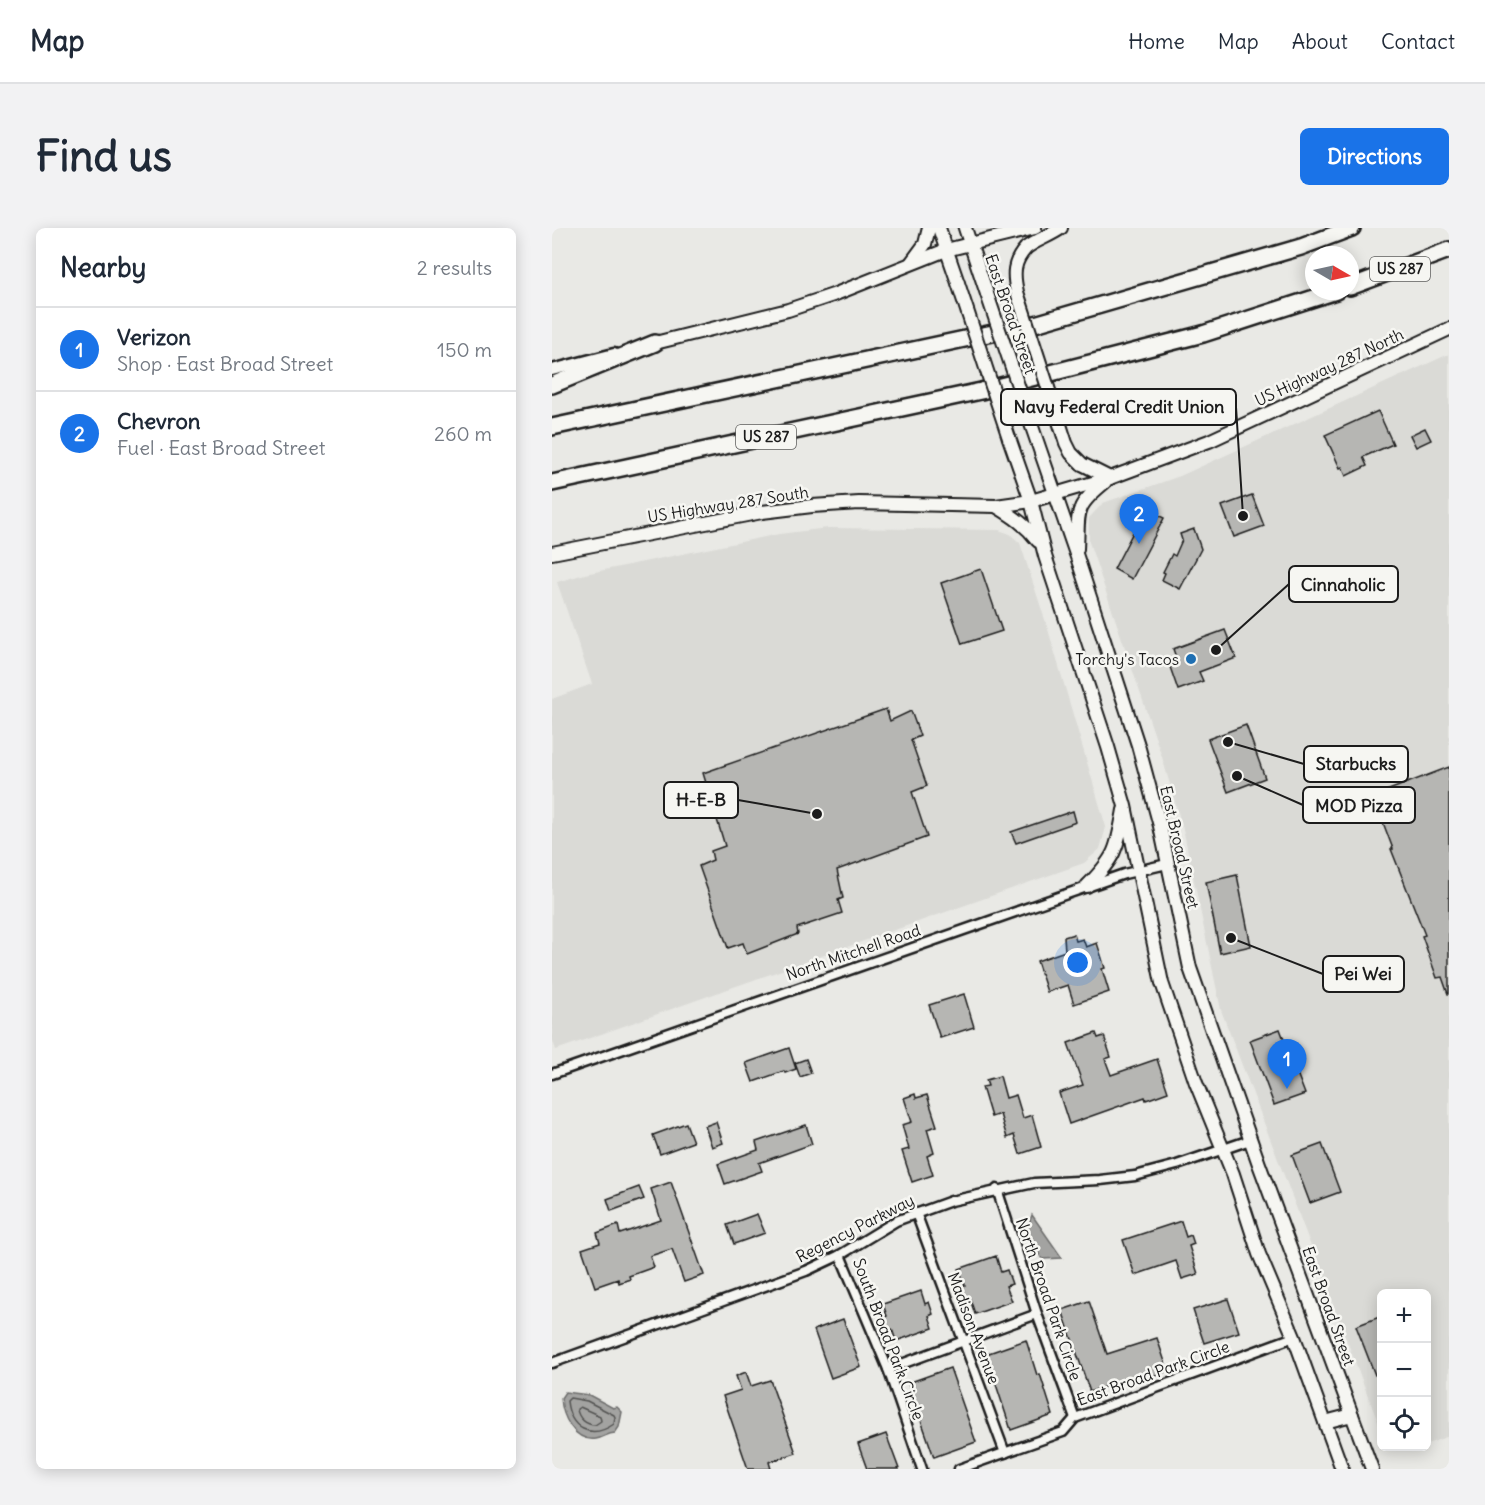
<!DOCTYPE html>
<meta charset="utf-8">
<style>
body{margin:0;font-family:Delius,sans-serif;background:#f2f2f3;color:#1f2937}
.controls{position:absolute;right:18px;bottom:18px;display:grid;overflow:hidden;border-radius:9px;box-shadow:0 3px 15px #0003}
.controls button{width:54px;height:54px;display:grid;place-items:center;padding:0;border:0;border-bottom:2px solid #e0e1e3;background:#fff;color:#1f2937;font:30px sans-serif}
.compass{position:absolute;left:753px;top:18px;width:54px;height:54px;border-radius:50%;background:#fff;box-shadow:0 3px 15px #0003;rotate:99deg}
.you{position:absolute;left:526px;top:735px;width:21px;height:21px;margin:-15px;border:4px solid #fff;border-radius:50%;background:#1a73e8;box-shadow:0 0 0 9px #1a73e833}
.badge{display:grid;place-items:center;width:39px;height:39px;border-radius:50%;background:#1a73e8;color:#fff;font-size:20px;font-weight:700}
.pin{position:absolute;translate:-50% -50px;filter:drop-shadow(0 2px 3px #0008)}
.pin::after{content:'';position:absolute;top:32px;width:21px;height:18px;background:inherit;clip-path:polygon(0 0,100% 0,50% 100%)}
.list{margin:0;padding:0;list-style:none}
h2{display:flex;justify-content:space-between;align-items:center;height:78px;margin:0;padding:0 24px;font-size:26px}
h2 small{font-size:20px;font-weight:400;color:#747a83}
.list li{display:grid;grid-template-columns:39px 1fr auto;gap:18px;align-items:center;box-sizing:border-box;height:84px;padding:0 24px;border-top:2px solid #e0e1e3}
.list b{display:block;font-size:22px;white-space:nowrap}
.list p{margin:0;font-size:20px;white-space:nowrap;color:#747a83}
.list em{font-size:20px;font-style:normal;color:#747a83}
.icon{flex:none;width:33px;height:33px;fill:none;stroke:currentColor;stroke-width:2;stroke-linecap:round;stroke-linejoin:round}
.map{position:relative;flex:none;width:897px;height:1241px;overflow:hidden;border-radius:9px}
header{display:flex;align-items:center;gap:36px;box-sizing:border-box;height:84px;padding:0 30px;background:#fff;border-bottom:2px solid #e0e1e3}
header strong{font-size:28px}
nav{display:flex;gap:33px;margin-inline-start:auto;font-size:21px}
.intro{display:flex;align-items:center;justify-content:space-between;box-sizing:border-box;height:144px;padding:0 36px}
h1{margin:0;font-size:42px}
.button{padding:15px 27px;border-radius:9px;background:#1a73e8;color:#fff;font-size:21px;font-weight:700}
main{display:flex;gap:36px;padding:0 36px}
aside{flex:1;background:#fff;border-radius:9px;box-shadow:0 3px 15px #0003}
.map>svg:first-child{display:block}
.built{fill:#dadad6}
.water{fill:#a3a3a1;stroke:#6d6d6c;stroke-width:1.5}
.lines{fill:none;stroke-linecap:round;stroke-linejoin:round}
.shore{stroke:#525251;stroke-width:1.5}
.building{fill:#b6b6b3;stroke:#1c1c1c;stroke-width:1.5}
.minor-casing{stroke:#1c1c1c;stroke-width:13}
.tertiary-casing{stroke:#1c1c1c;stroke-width:15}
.secondary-casing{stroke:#1c1c1c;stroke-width:16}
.motorway-casing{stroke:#1c1c1c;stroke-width:20}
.minor{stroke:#f6f6f2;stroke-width:8}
.tertiary{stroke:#f6f6f2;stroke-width:10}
.secondary{stroke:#f6f6f2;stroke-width:12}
.motorway{stroke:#f6f6f2;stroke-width:15}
.secondary-bridge-casing{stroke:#1c1c1c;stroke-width:16;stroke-linecap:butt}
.secondary-bridge{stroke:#f6f6f2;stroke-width:12}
.poi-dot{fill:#1f6fb2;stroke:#f6f6f2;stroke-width:2}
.labels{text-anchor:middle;stroke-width:5;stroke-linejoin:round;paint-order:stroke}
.shield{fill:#f6f6f2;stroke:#5d5d5c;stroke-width:1.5}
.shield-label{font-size:15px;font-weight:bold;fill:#1c1c1c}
.street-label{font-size:16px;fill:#1c1c1c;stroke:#f6f6f2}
.poi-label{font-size:16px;fill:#1c1c1c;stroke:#f6f6f2;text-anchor:end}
.leader{fill:none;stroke:#1c1c1c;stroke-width:2}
.callout-dot{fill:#1c1c1c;stroke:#f6f6f2;stroke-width:2}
.callout{fill:#f6f6f2;stroke:#1c1c1c;stroke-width:2}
.callout-label{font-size:18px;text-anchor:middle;font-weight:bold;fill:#1c1c1c}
</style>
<header>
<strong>Map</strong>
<nav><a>Home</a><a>Map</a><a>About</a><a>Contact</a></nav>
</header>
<div class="intro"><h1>Find us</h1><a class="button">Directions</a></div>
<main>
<aside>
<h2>Nearby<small>2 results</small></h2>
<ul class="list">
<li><span class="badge">1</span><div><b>Verizon</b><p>Shop · East Broad Street</p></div><em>150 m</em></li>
<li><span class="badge">2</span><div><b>Chevron</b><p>Fuel · East Broad Street</p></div><em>260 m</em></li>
</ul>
</aside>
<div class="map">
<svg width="897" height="1241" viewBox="0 0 897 1241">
<rect width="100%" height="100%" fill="#e9e9e5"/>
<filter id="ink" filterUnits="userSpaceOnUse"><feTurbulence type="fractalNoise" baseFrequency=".0167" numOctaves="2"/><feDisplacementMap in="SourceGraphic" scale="12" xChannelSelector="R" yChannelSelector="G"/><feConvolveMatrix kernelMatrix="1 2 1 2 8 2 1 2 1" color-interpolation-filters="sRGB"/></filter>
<g filter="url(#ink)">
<g class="built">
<path d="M897 126V1208L875 1216 874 1066H830L829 1202 669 782 632 605 610 529 537 314V290L551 275 628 248Z"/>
<path d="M276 300 447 302 458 306 468 315 495 398 554 599 548 621 532 635 4 822 0 810V471L40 456 5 354 33 346 227 306Z"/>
</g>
<g class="water">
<path d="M480 987 510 1030 490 1031 474 1003Z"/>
<path d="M13 1164 37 1167 61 1180 65 1179 70 1184 67 1199 63 1205C55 1205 52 1210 44 1211 22 1214 10 1188 9 1170Z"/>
</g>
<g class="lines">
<g class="shore">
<path d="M18 1170 35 1173 62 1187 63 1189 62 1196C39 1212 18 1201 15 1173Z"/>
<path d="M28 1179 48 1188 49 1193 43 1197C34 1197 26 1190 25 1181Z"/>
</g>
</g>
<g class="building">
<path d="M826 183 841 216 811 229 815 238 794 248 790 239 788 240 773 207Z"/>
<path d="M873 200 879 212 864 219 858 207Z"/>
<path d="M700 267 712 298 682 309 670 278Z"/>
<path d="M593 281 612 290 580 351 562 341Z"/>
<path d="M642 301 649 321 628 361 610 352 613 345 611 344 620 326 623 328 630 312 628 306Z"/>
<path d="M429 341 450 403 410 416 389 355Z"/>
<path d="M673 402 684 430 647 444 651 453 626 462 618 439 626 435 621 421Z"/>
<path d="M334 481 338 493 359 483 368 508 359 512 375 558 360 564 375 609 285 642 291 670 286 672 290 685 245 700 246 706 195 726 191 715 176 720 147 638 161 632 159 623 173 618 151 545Z"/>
<path d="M694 497 713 550 676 564 656 511Z"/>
<path d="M897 539V766H896L890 749 885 750 870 708 873 707 839 621H841L821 568Z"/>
<path d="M521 583 524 594 464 615 459 604Z"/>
<path d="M685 647 699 718 668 725 654 654Z"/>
<path d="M522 706 524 713 531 711 534 719 545 715 553 740 550 741 557 764 522 776 516 757 495 764 485 733 513 723 512 709Z"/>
<path d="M412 766 422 799 388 810 377 777Z"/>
<path d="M728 801 753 866 722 877 698 812Z"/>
<path d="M544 805 546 810 552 808 559 829 553 831 559 847 605 831 616 864 594 872 593 869 517 896 507 865 531 857 516 815Z"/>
<path d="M237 820 244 841 233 845 232 843 201 854 194 835Z"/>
<path d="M254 831 259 845 248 849 243 835Z"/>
<path d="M448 848 454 870 464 867 471 890 480 887 489 919 468 926 462 907 455 910 448 886 439 889 430 859 436 858 434 852Z"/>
<path d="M363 866 364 870 375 867 385 898 375 901 382 925 375 928 381 947 360 954 350 923 357 921 350 897 360 894 352 870Z"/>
<path d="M164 894 171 915 160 919 153 898Z"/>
<path d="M134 895 141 914 108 926 101 907Z"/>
<path d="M254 897 260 916 207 935 210 943 173 956 166 936 206 922 204 914Z"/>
<path d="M770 916 788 964 758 975 740 927Z"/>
<path d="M119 954 152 1047 132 1054 120 1021 98 1028 102 1039 77 1048 78 1051 67 1055 66 1051 43 1059 30 1021 48 1015 45 1005 66 997 68 1006 109 992 99 961Z"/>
<path d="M87 959 92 971 59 983 55 971Z"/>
<path d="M205 986 213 1005 182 1016 175 997Z"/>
<path d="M629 993 634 1009 639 1007 642 1016 637 1018 646 1046 630 1051 624 1033 583 1047 571 1012Z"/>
<path d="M444 1028 449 1044 455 1042 460 1056 454 1058 460 1073 423 1086 418 1071 413 1072 408 1059 413 1057 407 1041Z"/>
<path d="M369 1063 373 1076 377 1074 381 1086 377 1088 381 1100 344 1113 340 1101 335 1103 330 1090 335 1088 331 1076Z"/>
<path d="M676 1071 687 1104 652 1115 641 1082Z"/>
<path d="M537 1073 555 1126 605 1110 616 1143 579 1155 577 1150 538 1164 510 1082Z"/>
<path d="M830 1088V1144L823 1147 804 1098Z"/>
<path d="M291 1091 309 1139 279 1150 262 1102Z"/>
<path d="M474 1112 485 1147 488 1146 501 1187 459 1202 434 1126Z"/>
<path d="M398 1140 424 1214 382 1229 356 1155Z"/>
<path d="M194 1144 199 1158 218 1152 244 1225 217 1234 219 1241H196L171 1168 189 1162 184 1148Z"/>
<path d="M334 1206 347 1241H315L306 1216Z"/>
</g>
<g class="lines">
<defs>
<g id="minor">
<path d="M0 846 572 646 615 636"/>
<path d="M445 961 485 1086 523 1190"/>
<path d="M364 985 453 1225"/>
<path d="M288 1027 336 1141 370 1241"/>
<path d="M0 1135 254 1043 288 1027 344 993 399 973 482 955 548 952 583 948 625 937 698 912"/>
<path d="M336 1141 485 1086"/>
<path d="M407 1241 511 1204 523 1190 742 1109"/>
</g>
<path id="tertiary" d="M0 142 62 126"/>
<g id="secondary">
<path d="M387 0 406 55"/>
<path d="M413 0 435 66"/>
<path d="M474 20C484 12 498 8 509 0"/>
<path d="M359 35 373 16 377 0"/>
<path d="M103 115 236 82 281 67 394 22 483 0"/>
<path d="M478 193 525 329 586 517 608 598 638 740 707 936 820 1241"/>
<path d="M457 210 479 273 493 328 556 519 573 578 610 755 644 855 681 946 707 1026 742 1109 790 1241"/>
<path d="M530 236 558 250"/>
<path d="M444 278C461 288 474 297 486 313"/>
<path d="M525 321C527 283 521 280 553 254"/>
<path d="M0 325 210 284 260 278 307 275 444 278 479 273 558 250 657 213 897 101"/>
<path d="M535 658C564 629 565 621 572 582"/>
<path d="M773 1194 800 1187"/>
</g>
<g id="motorway">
<path d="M798 59 897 22"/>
<path d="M0 157 103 115"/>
<path d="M0 199 483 96 749 19 800 0"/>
<path d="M0 255 429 163 651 106 784 63"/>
</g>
</defs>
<use href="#minor" class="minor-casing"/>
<use href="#tertiary" class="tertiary-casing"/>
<use href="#secondary" class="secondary-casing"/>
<use href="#motorway" class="motorway-casing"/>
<use href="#minor" class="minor"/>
<use href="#tertiary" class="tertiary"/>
<use href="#secondary" class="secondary"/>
<use href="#motorway" class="motorway"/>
<defs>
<g id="secondary-bridge">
<path d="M474 20C461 34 461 46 465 64L514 215 519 225 530 236"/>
<path d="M406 55 457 210"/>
<path d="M435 66 478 193"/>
</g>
</defs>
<use href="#secondary-bridge" class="secondary-bridge-casing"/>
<use href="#secondary-bridge" class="secondary-bridge"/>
</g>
</g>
<circle class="poi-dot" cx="639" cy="431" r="6"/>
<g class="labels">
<g class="shield">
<rect x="818" y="29" width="60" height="24" rx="4.5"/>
<rect x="184" y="197" width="60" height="24" rx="4.5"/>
</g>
<g class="shield-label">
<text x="848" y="46">US 287</text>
<text x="214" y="214">US 287</text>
</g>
<g class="street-label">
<text transform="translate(459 86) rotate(71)" y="6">East Broad Street</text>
<text transform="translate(777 139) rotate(-25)" y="6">US Highway 287 North</text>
<text transform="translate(176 276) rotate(-9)" y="6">US Highway 287 South</text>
<text transform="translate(628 619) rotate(77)" y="6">East Broad Street</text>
<text transform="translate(301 724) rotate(-19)" y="6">North Mitchell Road</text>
<text transform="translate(303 1000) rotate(-27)" y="6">Regency Parkway</text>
<text transform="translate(497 1071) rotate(71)" y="6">North Broad Park Circle</text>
<text transform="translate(777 1078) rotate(70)" y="6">East Broad Street</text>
<text transform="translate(422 1100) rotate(69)" y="6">Madison Avenue</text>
<text transform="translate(337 1111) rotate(69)" y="6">South Broad Park Circle</text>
<text transform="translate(601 1145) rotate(-20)" y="6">East Broad Park Circle</text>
</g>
<g class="poi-label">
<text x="627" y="437">Torchy's Tacos</text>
</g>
</g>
<path class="leader" d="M691 288L684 179M664 422L737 356M676 514L752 536M265 586L186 572M685 548L751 577M679 710L771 746"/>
<g class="callout-dot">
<circle cx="691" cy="288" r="6"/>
<circle cx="664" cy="422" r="6"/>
<circle cx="676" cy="514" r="6"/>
<circle cx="265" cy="586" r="6"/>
<circle cx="685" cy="548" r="6"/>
<circle cx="679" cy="710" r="6"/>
</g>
<g class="callout">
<rect x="449" y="161" width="235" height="36" rx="6"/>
<rect x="737" y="338" width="109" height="36" rx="6"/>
<rect x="752" y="518" width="104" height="36" rx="6"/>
<rect x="112" y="554" width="74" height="36" rx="6"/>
<rect x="751" y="559" width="112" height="36" rx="6"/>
<rect x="771" y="728" width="81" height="36" rx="6"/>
</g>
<g class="callout-label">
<text x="567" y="185">Navy Federal Credit Union</text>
<text x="791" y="363">Cinnaholic</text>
<text x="804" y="542">Starbucks</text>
<text x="149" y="578">H-E-B</text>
<text x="807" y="584">MOD Pizza</text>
<text x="811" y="752">Pei Wei</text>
</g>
</svg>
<div class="controls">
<button>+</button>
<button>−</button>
<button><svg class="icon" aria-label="locate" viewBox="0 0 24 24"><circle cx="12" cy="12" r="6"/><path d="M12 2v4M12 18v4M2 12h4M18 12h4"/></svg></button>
</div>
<svg class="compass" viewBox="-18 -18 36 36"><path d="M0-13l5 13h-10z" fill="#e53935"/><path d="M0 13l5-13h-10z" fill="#747a83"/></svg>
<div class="you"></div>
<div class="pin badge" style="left:735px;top:861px">1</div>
<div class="pin badge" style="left:587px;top:316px">2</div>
</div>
</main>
